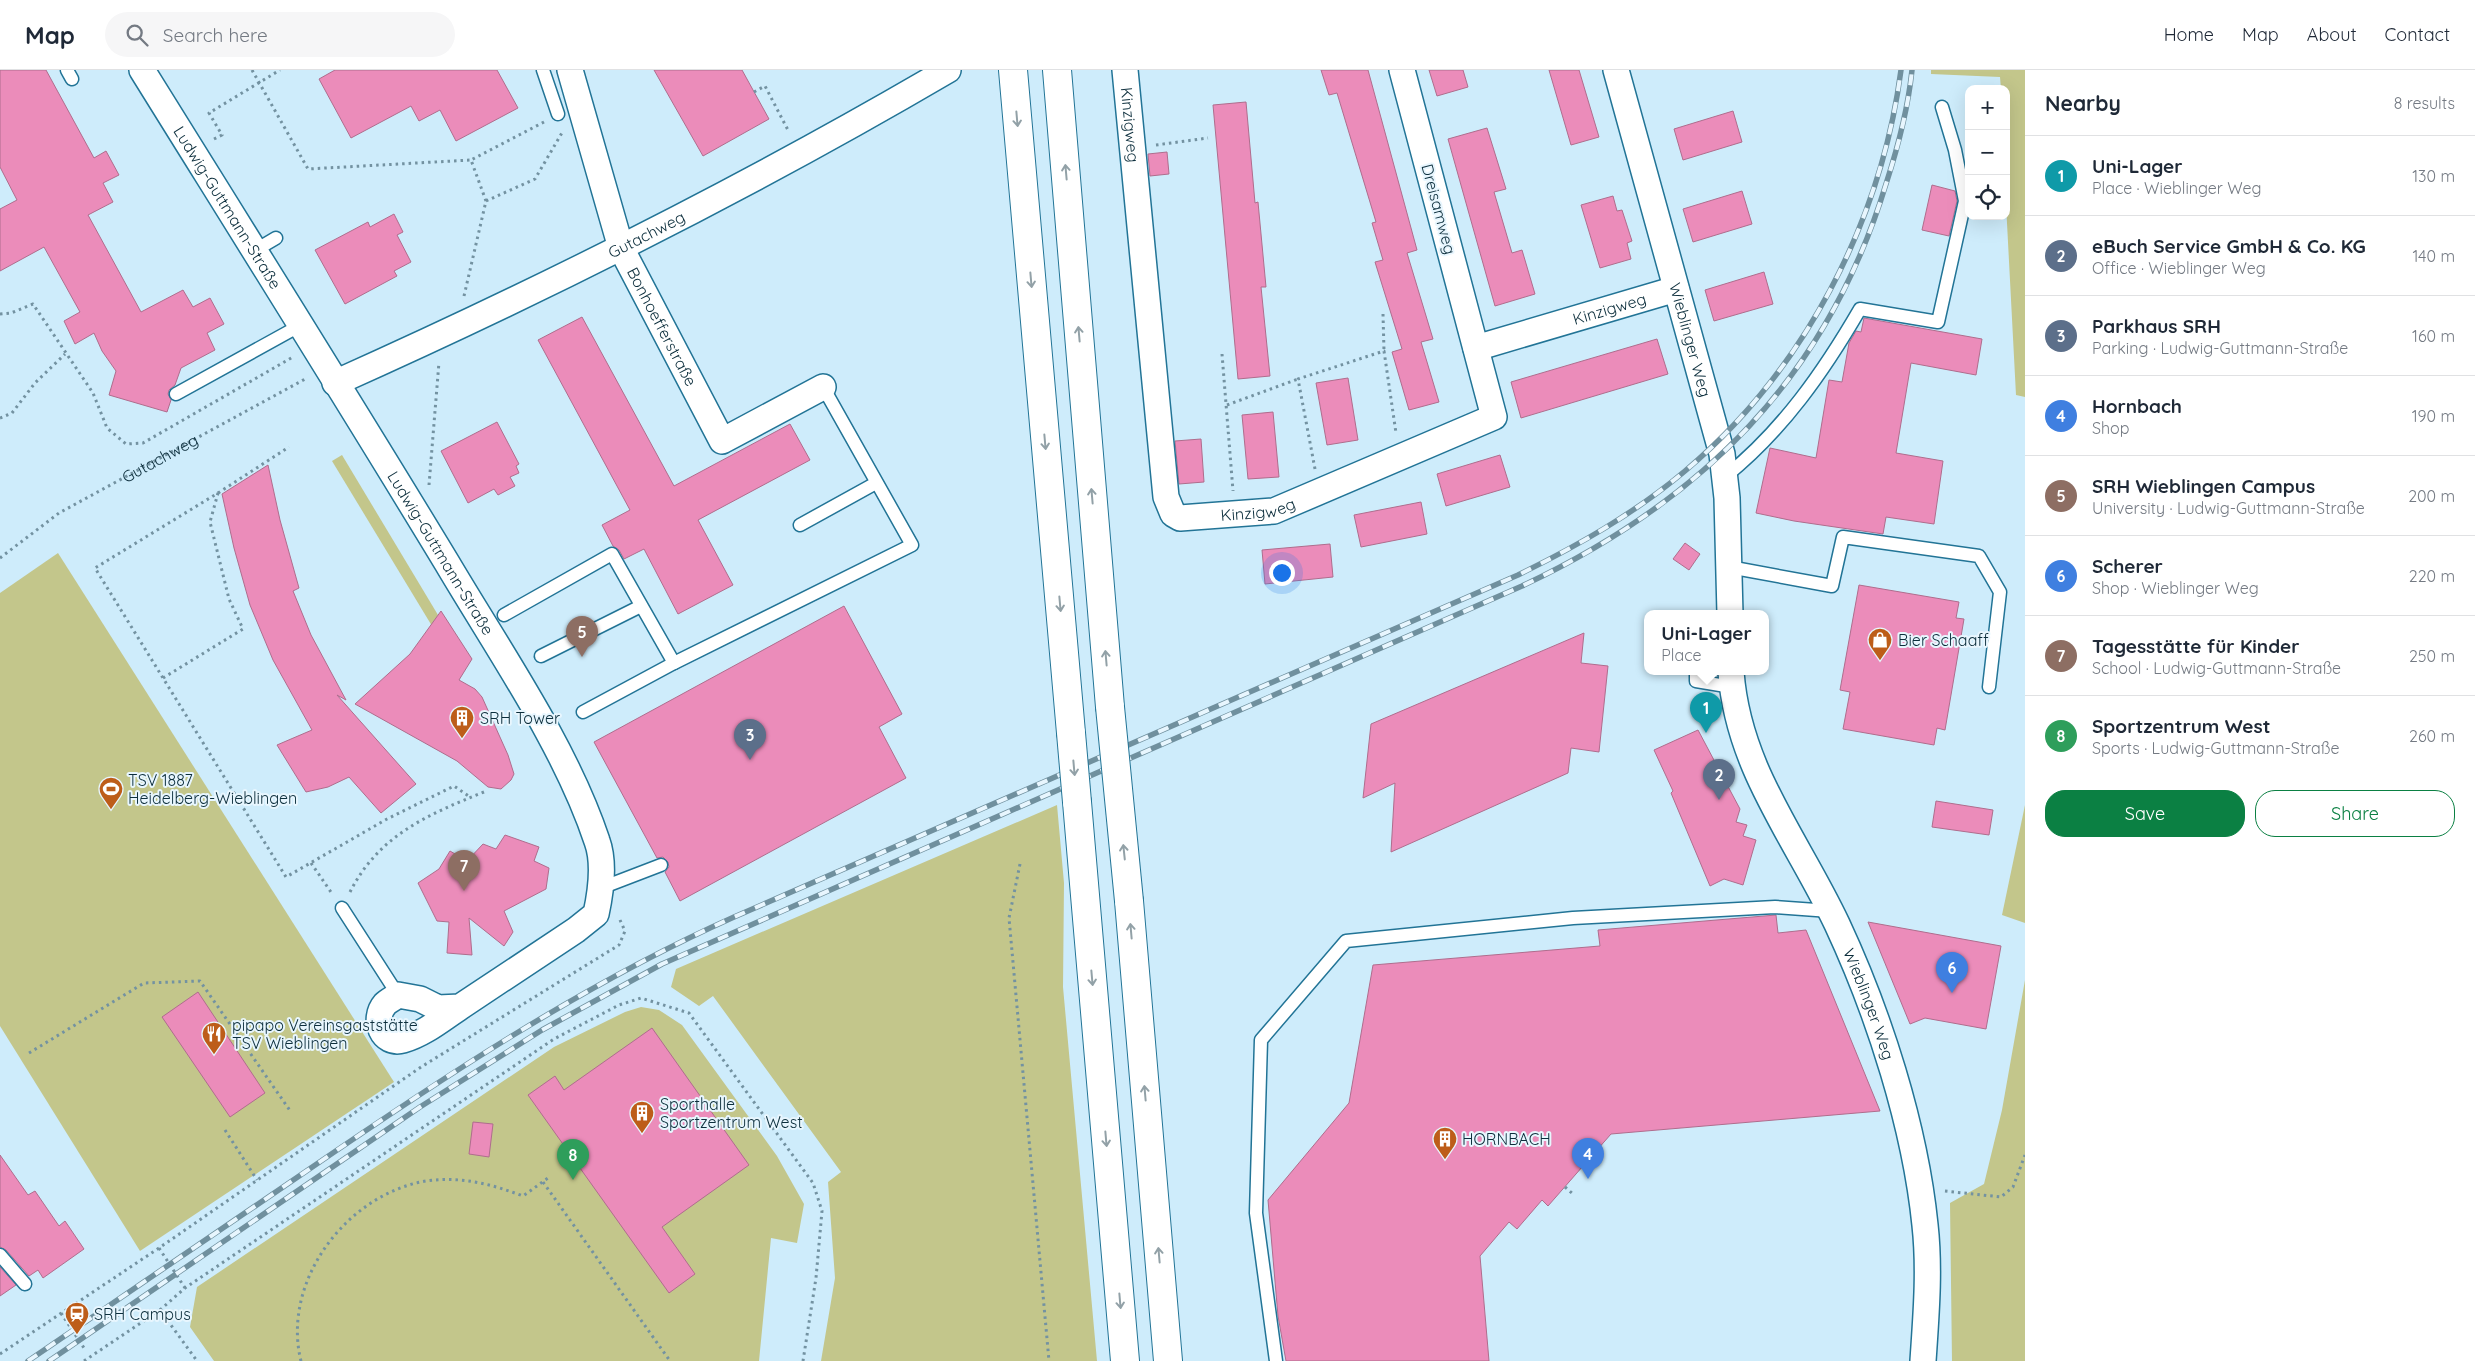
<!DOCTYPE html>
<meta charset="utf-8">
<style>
body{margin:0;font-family:Quicksand,sans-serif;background:#f6f6f7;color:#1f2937}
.controls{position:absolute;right:15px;top:15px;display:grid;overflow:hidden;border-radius:10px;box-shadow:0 5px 20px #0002}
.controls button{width:45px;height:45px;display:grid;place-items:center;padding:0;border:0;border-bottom:1px solid #e0e1e3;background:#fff;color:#1f2937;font:25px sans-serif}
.you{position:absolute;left:1281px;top:502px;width:18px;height:18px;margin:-12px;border:4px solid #fff;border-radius:50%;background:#1a73e8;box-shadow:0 0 0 8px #1a73e833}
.badge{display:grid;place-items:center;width:32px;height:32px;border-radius:50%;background:#0b8043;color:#fff;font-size:16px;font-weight:700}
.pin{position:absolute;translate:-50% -41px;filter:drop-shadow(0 1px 2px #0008)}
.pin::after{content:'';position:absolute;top:26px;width:18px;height:15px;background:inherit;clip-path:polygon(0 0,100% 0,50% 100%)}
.popup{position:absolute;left:1644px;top:540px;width:125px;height:65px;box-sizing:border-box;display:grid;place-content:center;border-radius:10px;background:#fff;filter:drop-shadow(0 1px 4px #0005);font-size:16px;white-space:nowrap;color:#747a83}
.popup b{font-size:19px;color:#1f2937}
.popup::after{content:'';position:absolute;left:50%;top:100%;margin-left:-10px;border:10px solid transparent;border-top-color:#fff}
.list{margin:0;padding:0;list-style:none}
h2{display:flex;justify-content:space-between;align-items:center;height:65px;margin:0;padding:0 20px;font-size:21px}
h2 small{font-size:16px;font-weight:400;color:#747a83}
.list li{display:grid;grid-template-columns:32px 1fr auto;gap:15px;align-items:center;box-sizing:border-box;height:80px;padding:0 20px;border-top:1px solid #e0e1e3}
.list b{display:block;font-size:19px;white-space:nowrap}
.list p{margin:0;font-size:16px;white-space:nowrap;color:#747a83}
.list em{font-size:16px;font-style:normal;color:#747a83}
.actions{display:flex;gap:10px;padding:15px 20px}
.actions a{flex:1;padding:11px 0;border:1px solid #0b8043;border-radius:20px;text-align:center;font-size:18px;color:#0b8043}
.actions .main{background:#0b8043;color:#fff}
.icon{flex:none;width:28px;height:28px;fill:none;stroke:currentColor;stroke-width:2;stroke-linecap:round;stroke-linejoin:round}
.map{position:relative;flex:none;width:2025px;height:1291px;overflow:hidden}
header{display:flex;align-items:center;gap:30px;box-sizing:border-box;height:70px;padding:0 25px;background:#fff;border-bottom:1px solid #e0e1e3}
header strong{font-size:24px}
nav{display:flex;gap:28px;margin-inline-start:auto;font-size:18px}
.search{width:350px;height:45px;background:#f6f6f7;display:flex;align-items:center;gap:12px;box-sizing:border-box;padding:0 18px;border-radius:28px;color:#747a83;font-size:19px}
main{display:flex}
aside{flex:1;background:#fff}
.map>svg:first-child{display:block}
.green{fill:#c3c68b}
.building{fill:#eb8cba;stroke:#af6d8d}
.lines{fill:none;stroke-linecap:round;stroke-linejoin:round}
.service-casing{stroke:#227496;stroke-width:15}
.minor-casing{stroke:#227496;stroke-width:28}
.trunk-casing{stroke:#227496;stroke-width:30}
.path{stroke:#7392a1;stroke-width:3;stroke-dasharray:2.5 4;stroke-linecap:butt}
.service{stroke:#fff;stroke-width:12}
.minor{stroke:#fff;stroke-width:25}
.trunk{stroke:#fff;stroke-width:28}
.rail-casing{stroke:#70909e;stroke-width:5.5}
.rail{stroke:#e8f6fe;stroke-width:4;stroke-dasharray:11;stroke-linecap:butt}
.trunk-bridge-casing{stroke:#227496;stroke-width:30;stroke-linecap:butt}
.trunk-bridge{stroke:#fff;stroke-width:28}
.oneway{stroke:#92a1a7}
.labels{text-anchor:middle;stroke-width:4;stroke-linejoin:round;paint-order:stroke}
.street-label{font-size:16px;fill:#0c2e3c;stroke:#e8f6fe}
.poi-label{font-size:16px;fill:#0c2e3c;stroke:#e8f6fe;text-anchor:start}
</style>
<header>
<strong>Map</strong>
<div class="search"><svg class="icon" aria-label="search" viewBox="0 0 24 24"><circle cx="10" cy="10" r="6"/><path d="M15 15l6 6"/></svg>Search here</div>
<nav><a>Home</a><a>Map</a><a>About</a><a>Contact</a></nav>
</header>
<main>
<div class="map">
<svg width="2025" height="1291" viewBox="0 0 2025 1291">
<rect width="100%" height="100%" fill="#ceecfb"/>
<g class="green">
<path d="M1931 0H2025V327L2016 325 2006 134V19H2001L2000 7 1931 4Z"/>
<path d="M342 385 438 545 432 556 332 391Z"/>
<path d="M58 483 394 1012 140 1181 0 956V523Z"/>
<path d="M1057 735 1064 813 1063 917 1097 1291H821L835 1208 828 1112 841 1102 713 926 699 936 671 917 676 899Z"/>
<path d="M2025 735V853L2002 845Z"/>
<path d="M2025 910V1291H1952L1950 1133 1984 1114 2002 1040Z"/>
<path d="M641 937 659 940 682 955 777 1086 804 1134 797 1173 771 1168 759 1291H214L190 1257 197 1217 554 977 625 942Z"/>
</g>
<g class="building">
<path d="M0 0H46L94 88 106 81 119 105 103 113 113 132 88 145 141 242 183 220 193 237 210 228 224 254 207 263 215 280 181 298 175 315 169 320 168 324 171 330 167 342 109 325 116 301 102 281 94 263 75 274 64 251 80 242 44 177 0 201V139L17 130 0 97Z"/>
<path d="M335 0H497L518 38 456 71 440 40 419 51 411 36 351 68 319 9Z"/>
<path d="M654 0H742L769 49 703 86Z"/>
<path d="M1321 0H1368L1417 180 1407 183 1433 269 1421 272 1439 332 1409 340 1392 282 1402 279 1375 192 1383 190 1372 153 1376 152 1337 23 1329 25Z"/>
<path d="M1429 0H1463L1468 17 1437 26Z"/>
<path d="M1549 0H1579L1599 67 1571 75Z"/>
<path d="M1246 32 1255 133 1258 132 1266 217H1261L1270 306 1238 309 1213 35Z"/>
<path d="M1733 41 1742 72 1683 90 1674 59Z"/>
<path d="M1487 58 1506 119 1494 122 1512 183 1522 180 1535 224 1495 236 1448 69Z"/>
<path d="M1167 82 1169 104 1150 106 1148 84Z"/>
<path d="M1932 115 1955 121 1957 131 1949 166 1922 160Z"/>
<path d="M1742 121 1752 154 1693 172 1683 139Z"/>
<path d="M1613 126 1617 141 1622 140 1632 171 1627 173 1631 189 1600 198 1581 135Z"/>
<path d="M394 144 403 162 397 165 411 192 394 201 397 206 345 234 315 180 368 152 370 157Z"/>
<path d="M1764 202 1773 234 1714 251 1705 220Z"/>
<path d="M582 247 674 416 790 354 810 390 698 450 733 515 678 544 644 479 624 489 619 480 613 476 602 455 630 440 538 270Z"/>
<path d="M1864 248 1982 269 1976 305 1911 293 1896 383 1943 391 1934 454 1886 447 1883 464 1794 451 1756 443 1770 378 1816 388 1829 310 1842 312 1849 273 1856 261 1861 262Z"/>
<path d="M1657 269 1668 304 1521 348 1511 312Z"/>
<path d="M1348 308 1358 370 1327 375 1316 313Z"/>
<path d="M1273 342 1279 407 1248 409 1242 345Z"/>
<path d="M497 352 519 394 516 396 519 403 510 407 515 416 498 425 494 419 468 433 441 381Z"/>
<path d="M1201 369 1204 412 1179 414 1175 371Z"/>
<path d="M1500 385 1510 417 1446 436 1437 404Z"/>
<path d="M268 395 280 450 299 518 293 521 311 565 346 630 337 625 416 714 381 743 349 707 328 717 306 722 277 675 312 660 273 590 250 535 234 478 222 424Z"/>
<path d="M1421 432 1427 464 1361 477 1354 445Z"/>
<path d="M1685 473 1700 484 1689 500 1673 489Z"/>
<path d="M1330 474 1333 507 1265 514 1262 480Z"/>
<path d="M1859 515 1959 532 1956 548 1964 549 1945 660 1937 658 1934 675 1843 659 1850 622 1840 620Z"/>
<path d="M844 536 902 644 879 657 906 708 680 831 665 802 669 797 668 792 663 787 657 788 594 672Z"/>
<path d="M441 541 472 589 459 610 475 619 482 627 508 685 514 704 511 710 501 719 488 717 457 691 355 634 410 584Z"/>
<path d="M1584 563 1581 593 1608 596 1599 682 1571 678 1568 703 1391 782 1395 713 1363 728 1371 654Z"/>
<path d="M1698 660 1740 739 1736 752 1747 755 1743 766 1756 770 1743 815 1724 809 1710 816 1671 723 1673 721 1654 680Z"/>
<path d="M1936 731 1993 740 1989 765 1932 757Z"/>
<path d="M505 765 539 777 534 791 549 798 546 819 504 841 513 862 504 876 469 848 472 885 447 883 449 852 437 851 418 813 439 799 450 781 467 791 483 774 496 779Z"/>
<path d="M1776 845 1778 863 1806 860 1880 1041 1611 1064 1548 1136 1542 1130 1517 1159 1509 1152 1480 1186 1489 1291H1286L1278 1246 1268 1130 1349 1033 1373 895 1600 876 1598 860Z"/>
<path d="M1868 852 2001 876 1986 959 1925 948 1910 954Z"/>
<path d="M198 922 265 1023 230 1047 162 947Z"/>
<path d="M652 958 749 1095 662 1157 695 1204 669 1223 528 1025 555 1006 564 1020Z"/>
<path d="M473 1052 493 1054 489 1087 469 1084Z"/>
<path d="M0 1085 28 1125 35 1121 59 1156 65 1151 84 1179 43 1208 38 1200 29 1206 6 1180 0 1177Z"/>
<path d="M0 1197 16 1215 0 1226Z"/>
</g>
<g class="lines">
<defs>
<g id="service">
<path d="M67 0 72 9"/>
<path d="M543 0 558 44"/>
<path d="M254 181 276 168"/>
<path d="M176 324 301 255"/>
<path d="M1726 406C1783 360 1824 301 1860 239L1938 252 1965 131 1955 80 1942 37"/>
<path d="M800 455 876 413"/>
<path d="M1729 497 1832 516 1843 467 1979 486 2000 522 1989 617"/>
<path d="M504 545 612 484 674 593"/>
<path d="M541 586 641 536"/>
<path d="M1696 602V611L1732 617"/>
<path d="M583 642 674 593 912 475 823 317"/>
<path d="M601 818 661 795"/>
<path d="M342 838 398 925"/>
<path d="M0 1185 25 1214"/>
<path d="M1276 1291 1256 1143 1261 970 1346 871 1573 848 1775 837 1830 841"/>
</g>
<g id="minor">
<path id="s2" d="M142 0C244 164 347 328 447 493 499 581 565 675 597 771 605 793 601 821 596 844L576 860 460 937 438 938 420 929 398 925C394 928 388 931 385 934 372 949 382 976 403 970 424 964 442 949 460 937"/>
<path id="s3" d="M570 0 621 178 722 371 823 317"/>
<path id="s4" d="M1125 0 1166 427 1173 444 1180 448 1274 441 1494 347 1402 0"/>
<path id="s5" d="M1616 0 1722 384 1727 428 1730 544"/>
<path id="s6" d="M1476 278 1676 219"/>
<path id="s7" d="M335 313C545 219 750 116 948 0"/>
<path id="s8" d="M1731 602C1738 699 1797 769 1837 854 1879 944 1915 1056 1925 1155 1930 1200 1926 1246 1923 1291"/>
</g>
<g id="trunk">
<path d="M1013 0 1071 663"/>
<path d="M1057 0 1110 637"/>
<path d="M1077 732 1125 1291"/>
<path d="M1129 831 1168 1291"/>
</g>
</defs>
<use href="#service" class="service-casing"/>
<use href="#minor" class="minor-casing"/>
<use href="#trunk" class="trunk-casing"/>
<g class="path">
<path d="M252 0 308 99 471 90"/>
<path d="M754 22 765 16 789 62"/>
<path d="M214 69 222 65 209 43 280 0"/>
<path d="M1156 75 1208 68"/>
<path d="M486 131 535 109 563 61"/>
<path d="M464 226 486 131 471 90 544 52"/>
<path d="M0 244 11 243 33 234 93 323 107 358 126 374 143 373 293 287"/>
<path d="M1383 244 1384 281"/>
<path d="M1222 284 1233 421"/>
<path d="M1227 335 1298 309"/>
<path d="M0 348 12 343 35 313 65 284"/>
<path d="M1315 399 1298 309 1384 281 1396 363"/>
<path d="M429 415 439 292"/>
<path d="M218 423 289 377"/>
<path id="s1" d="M0 488 59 443 307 308"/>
<path d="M163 608 243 559 229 529 210 452 218 423 95 498 286 807 387 749 454 716 470 727"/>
<path d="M311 793 333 825"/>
<path d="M1020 794 1009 848 1049 1291"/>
<path d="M350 822C379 765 427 745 484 722"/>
<path d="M29 983 144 913 200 911 291 1042"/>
<path d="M225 1060 257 1110"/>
<path d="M543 1112 670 1291"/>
<path d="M1565 1117 1573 1124"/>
<path d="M1945 1121 2001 1127 2013 1117 2025 1085"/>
<path d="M159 1178 185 1218"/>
<path d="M160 1240 185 1218 554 969 619 935 641 928 689 943 813 1113 822 1141 816 1208 803 1291"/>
<path d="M61 1243 84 1278"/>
<path d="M0 1284 159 1178 421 997 619 875 625 861 620 850"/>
<path d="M84 1291 160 1240 197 1291"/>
<path d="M301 1291C281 1211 347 1124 426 1111 461 1106 491 1114 523 1126L548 1108"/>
</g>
<use href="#service" class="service"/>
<use href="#minor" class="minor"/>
<use href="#trunk" class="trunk"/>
<defs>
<g id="rail">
<path d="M28 1291C120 1228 213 1165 305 1102 442 1008 582 915 734 847L1518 505C1577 476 1634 444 1685 401 1803 302 1881 153 1901 0"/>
<path d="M49 1291 420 1037 542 960 662 894 1522 516C1702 431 1827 308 1886 114 1898 77 1908 39 1912 0"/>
</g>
</defs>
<use href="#rail" class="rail-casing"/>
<use href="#rail" class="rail"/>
<defs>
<g id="trunk-bridge">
<path d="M1110 637 1129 831"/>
<path d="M1071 663 1077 732"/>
</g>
</defs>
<use href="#trunk-bridge" class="trunk-bridge-casing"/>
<use href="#trunk-bridge" class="trunk-bridge"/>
</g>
<defs><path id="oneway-shaft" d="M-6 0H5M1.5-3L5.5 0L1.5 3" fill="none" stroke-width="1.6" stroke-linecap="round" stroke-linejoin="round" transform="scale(1.25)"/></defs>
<g class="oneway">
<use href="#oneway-shaft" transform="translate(1017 49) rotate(85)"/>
<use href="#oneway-shaft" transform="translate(1066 102) rotate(-95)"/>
<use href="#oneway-shaft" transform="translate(1031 210) rotate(85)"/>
<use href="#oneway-shaft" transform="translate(1079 264) rotate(-95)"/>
<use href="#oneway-shaft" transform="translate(1045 372) rotate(85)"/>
<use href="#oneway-shaft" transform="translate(1092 426) rotate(-95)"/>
<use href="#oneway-shaft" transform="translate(1060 534) rotate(85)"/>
<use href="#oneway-shaft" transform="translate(1106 588) rotate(-95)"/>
<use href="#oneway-shaft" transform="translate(1074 698) rotate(85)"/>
<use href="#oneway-shaft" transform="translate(1124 782) rotate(-96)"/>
<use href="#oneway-shaft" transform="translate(1131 861) rotate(-95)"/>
<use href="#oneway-shaft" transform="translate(1092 908) rotate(85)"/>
<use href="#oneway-shaft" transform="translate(1145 1023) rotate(-95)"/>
<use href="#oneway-shaft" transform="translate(1106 1069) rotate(85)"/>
<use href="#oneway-shaft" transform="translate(1159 1185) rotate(-95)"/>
<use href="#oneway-shaft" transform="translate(1120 1231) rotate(85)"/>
</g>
<defs>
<symbol id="shop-pin" viewBox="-11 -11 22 30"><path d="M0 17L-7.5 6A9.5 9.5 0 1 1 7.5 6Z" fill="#bd5d19" stroke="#e8f6fe"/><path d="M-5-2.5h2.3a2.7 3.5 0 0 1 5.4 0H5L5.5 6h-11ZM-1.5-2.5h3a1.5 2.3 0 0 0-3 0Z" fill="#fff"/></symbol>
<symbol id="building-pin" viewBox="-11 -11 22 30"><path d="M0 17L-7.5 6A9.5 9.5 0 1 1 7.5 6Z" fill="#bd5d19" stroke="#e8f6fe"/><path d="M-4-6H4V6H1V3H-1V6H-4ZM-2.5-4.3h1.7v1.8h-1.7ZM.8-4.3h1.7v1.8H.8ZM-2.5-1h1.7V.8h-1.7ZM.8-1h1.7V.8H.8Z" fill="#fff"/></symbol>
<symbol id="stadium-pin" viewBox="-11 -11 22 30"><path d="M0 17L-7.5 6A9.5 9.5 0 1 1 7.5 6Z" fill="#bd5d19" stroke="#e8f6fe"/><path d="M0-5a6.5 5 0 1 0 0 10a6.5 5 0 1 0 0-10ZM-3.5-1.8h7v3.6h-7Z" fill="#fff"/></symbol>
<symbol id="restaurant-pin" viewBox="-11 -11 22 30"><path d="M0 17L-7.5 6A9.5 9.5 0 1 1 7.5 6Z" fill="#bd5d19" stroke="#e8f6fe"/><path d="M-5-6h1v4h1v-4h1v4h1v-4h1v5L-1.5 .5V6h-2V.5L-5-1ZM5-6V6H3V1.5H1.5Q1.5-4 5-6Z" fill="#fff"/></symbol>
<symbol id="station-pin" viewBox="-11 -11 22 30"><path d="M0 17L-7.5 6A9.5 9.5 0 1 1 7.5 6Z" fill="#bd5d19" stroke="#e8f6fe"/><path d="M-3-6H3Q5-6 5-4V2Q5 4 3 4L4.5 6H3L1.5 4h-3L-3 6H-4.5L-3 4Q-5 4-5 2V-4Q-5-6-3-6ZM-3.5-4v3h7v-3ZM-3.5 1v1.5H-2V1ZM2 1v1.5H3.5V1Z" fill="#fff"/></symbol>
</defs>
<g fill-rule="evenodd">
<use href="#shop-pin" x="1866" y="556" width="28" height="38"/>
<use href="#building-pin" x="448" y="634" width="28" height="38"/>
<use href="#stadium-pin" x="97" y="705" width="28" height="38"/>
<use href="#restaurant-pin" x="200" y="950" width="28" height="38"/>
<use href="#building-pin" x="628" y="1029" width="28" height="38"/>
<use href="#building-pin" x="1431" y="1055" width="28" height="38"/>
<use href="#station-pin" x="63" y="1230" width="28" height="38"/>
</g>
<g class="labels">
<g class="street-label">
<text dy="6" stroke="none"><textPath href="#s4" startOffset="55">Kinzigweg</textPath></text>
<text dy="6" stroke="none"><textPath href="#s2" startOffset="162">Ludwig-Guttmann-Straße</textPath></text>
<text transform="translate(1439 139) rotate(75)" y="6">Dreisamweg</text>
<text dy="6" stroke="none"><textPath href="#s7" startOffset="345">Gutachweg</textPath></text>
<text dy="6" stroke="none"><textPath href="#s6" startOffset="139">Kinzigweg</textPath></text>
<text dy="6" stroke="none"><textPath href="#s3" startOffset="274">Bonhoefferstraße</textPath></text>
<text dy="6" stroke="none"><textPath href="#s5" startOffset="280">Wieblinger Weg</textPath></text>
<text dy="6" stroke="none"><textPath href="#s1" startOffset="189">Gutachweg</textPath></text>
<text dy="6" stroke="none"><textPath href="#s4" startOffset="534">Kinzigweg</textPath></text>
<text dy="6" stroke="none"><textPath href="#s2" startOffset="568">Ludwig-Guttmann-Straße</textPath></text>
<text dy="6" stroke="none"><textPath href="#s8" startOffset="362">Wieblinger Weg</textPath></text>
</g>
<g class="poi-label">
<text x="1898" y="576">Bier Schaaff</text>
<text x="480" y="654">SRH Tower</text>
<text x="128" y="716">TSV 1887<tspan x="128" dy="18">Heidelberg-Wieblingen</tspan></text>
<text x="232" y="961">pipapo Vereinsgaststätte<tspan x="232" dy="18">TSV Wieblingen</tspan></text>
<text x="660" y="1040">Sporthalle<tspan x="660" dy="18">Sportzentrum West</tspan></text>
<text x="1462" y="1075">HORNBACH</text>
<text x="94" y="1250">SRH Campus</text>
</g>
</g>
</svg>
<div class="controls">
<button>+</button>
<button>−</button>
<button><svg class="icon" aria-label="locate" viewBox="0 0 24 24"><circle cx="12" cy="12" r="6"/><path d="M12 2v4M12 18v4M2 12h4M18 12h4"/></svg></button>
</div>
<div class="you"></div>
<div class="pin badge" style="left:1706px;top:663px;background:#0f9aa8">1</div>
<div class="popup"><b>Uni-Lager</b>Place</div>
<div class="pin badge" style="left:1719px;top:730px;background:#5c6f8a">2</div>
<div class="pin badge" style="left:750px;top:690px;background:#5c6f8a">3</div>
<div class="pin badge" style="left:1588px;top:1109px;background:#3f7fe0">4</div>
<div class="pin badge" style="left:582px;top:587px;background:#8d6e63">5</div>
<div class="pin badge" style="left:1952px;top:923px;background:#3f7fe0">6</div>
<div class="pin badge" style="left:464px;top:821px;background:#8d6e63">7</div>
<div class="pin badge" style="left:573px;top:1110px;background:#2e9e5b">8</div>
</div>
<aside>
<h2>Nearby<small>8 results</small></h2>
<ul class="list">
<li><span class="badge" style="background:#0f9aa8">1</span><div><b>Uni-Lager</b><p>Place · Wieblinger Weg</p></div><em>130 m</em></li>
<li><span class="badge" style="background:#5c6f8a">2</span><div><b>eBuch Service GmbH &amp; Co. KG</b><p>Office · Wieblinger Weg</p></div><em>140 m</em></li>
<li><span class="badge" style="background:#5c6f8a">3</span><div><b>Parkhaus SRH</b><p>Parking · Ludwig-Guttmann-Straße</p></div><em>160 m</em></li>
<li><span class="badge" style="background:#3f7fe0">4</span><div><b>Hornbach</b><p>Shop</p></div><em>190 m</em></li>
<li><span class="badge" style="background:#8d6e63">5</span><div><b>SRH Wieblingen Campus</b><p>University · Ludwig-Guttmann-Straße</p></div><em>200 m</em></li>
<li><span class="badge" style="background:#3f7fe0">6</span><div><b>Scherer</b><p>Shop · Wieblinger Weg</p></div><em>220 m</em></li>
<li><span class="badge" style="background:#8d6e63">7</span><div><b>Tagesstätte für Kinder</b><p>School · Ludwig-Guttmann-Straße</p></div><em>250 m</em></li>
<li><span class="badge" style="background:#2e9e5b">8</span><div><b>Sportzentrum West</b><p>Sports · Ludwig-Guttmann-Straße</p></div><em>260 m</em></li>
</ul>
<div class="actions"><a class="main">Save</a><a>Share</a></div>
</aside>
</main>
